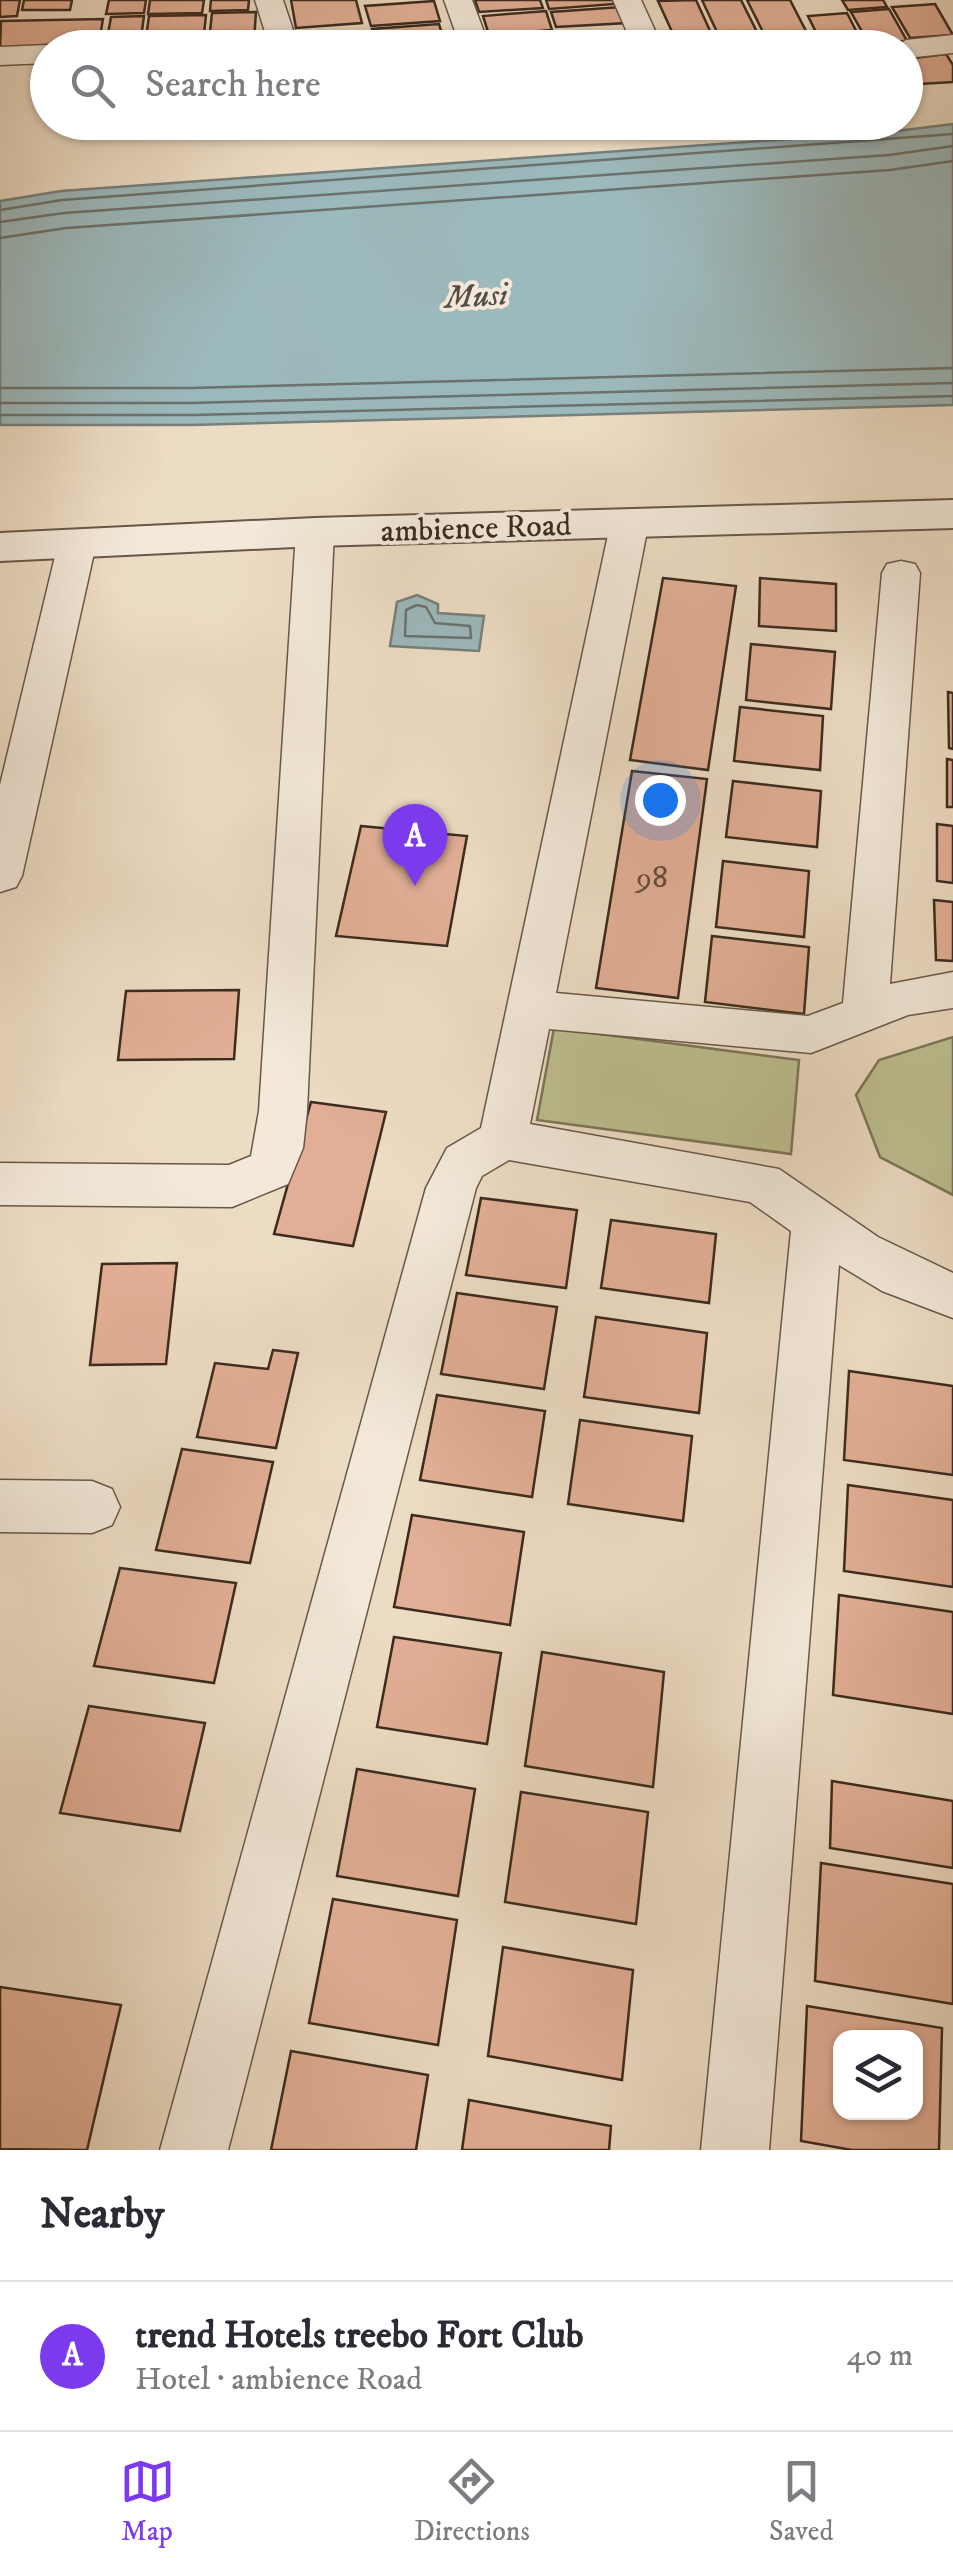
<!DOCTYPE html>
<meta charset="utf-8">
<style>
body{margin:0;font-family:"IM FELL DW Pica",serif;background:#f7f7f7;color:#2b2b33}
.controls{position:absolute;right:30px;bottom:30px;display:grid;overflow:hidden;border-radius:20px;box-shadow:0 2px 8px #0004}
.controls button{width:90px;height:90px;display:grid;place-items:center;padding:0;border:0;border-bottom:2px solid #e1e1e2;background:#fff;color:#2b2b33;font:50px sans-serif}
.you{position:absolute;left:660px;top:800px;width:35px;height:35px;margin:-25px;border:8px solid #fff;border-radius:50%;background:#1a73e8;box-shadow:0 0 0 15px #1a73e833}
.badge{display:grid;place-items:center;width:65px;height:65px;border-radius:50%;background:#7c3aed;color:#fff;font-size:32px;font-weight:700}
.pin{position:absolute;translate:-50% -82px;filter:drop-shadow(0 2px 5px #0008)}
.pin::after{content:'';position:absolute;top:52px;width:35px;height:30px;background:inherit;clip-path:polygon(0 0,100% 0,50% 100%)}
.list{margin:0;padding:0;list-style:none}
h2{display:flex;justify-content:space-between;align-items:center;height:130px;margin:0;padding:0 40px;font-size:42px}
h2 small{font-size:32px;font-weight:400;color:#7c7c81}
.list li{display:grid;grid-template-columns:65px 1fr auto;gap:30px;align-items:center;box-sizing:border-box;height:150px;padding:0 40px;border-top:2px solid #e1e1e2}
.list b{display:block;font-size:38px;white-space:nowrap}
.list p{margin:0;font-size:32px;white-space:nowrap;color:#7c7c81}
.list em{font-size:32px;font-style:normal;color:#7c7c81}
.icon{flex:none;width:55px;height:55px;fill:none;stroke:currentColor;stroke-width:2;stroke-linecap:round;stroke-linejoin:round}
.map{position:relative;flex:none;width:953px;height:2150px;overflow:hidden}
.search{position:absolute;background:#fff;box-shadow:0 2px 8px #0004;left:30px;right:30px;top:30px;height:110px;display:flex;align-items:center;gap:25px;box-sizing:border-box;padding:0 35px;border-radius:55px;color:#7c7c81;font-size:38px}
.sheet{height:280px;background:#fff}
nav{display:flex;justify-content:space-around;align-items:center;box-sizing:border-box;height:140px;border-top:2px solid #e1e1e2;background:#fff;font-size:28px;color:#7c7c81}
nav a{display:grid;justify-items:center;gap:5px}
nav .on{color:#7c3aed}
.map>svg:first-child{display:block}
.green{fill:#bdbf90;stroke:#7c7558;stroke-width:2.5}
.water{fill:#9cb9bc;stroke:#76807d;stroke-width:2.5}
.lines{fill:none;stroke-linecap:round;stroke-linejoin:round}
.shore{stroke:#6c726e;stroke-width:2.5}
.building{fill:#e2af96;stroke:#3c2b1f;stroke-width:2.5;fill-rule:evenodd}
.minor-casing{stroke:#685748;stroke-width:3}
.tertiary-casing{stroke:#685748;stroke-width:4}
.minor{fill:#f3e8d9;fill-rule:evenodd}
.tertiary{fill:#f3e8d9;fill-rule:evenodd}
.labels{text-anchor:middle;stroke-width:8;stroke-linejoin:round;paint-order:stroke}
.far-water-label{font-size:32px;font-style:italic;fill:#544e46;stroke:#f3e8d9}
.far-street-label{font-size:32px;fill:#3c2b1f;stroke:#f3e8d9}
.number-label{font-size:32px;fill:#664c3d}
</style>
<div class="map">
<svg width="953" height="2150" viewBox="0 0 953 2150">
<rect width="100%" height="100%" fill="#eddcc4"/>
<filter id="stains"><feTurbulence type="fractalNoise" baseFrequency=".002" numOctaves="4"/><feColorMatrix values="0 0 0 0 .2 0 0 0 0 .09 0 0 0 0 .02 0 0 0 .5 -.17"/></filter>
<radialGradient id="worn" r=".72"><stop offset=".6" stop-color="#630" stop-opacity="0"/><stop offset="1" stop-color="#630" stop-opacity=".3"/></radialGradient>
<g class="green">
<path d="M554 1028 799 1060 791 1154 537 1120Z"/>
<path d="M953 1037V1195L880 1157 856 1095 879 1060Z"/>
</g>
<g class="water">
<path d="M953 124V405L192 425H0V201L61 191 888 132Z"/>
<path d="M417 595 438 604V613L484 616 479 651 390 646 397 602Z"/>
</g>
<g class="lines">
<g class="shore">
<path d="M0 210 62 200 953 134"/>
<path d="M0 222 64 213 889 155 953 146"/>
<path d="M0 238 66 228 890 170 953 161"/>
<path d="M0 388H191L953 368"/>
<path d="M0 403H191L953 383"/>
<path d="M0 415H192L953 396"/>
<path d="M417 605 426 607 435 623 470 626 471 638 405 636 406 610Z"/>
</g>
</g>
<g class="building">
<path d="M0 0H20L17 16 0 17Z"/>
<path d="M24 0H72L70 10H22Z"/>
<path d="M109 0H146L144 13 106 14Z"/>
<path d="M150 0H204L202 13 148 14Z"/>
<path d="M211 0H249L248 10 210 11Z"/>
<path d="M291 0H356L362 23 296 28Z"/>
<path d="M475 0H540L543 8 479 12Z"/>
<path d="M546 0H613L615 4 549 9Z"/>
<path d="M696 0 716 44 679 47 658 1Z"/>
<path d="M702 0H741L762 42 723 45Z"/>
<path d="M747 0H790L808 35 766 38Z"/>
<path d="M842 0H883L887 7 848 10Z"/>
<path d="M434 1 440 21 371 26 365 6Z"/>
<path d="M935 4 953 35 910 38 892 7Z"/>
<path d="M621 7 627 23 556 27 551 12Z"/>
<path d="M889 9 907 41 869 44 851 12Z"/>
<path d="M546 11 552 30 489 35 483 16Z"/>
<path d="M256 12 254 41H209L212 13Z"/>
<path d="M847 13 864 46 824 48 808 16Z"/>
<path d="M206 15 203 44 145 45 149 16Z"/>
<path d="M144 16 140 45H106L111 17Z"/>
<path d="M103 19 98 48 0 50 1 21Z"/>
<path d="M439 24 445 44 377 48 372 29Z"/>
<path d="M369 32 373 48H309L307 37Z"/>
<path d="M557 34 562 48H492L489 39Z"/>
<path d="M946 54 953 65V82L920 84 906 59Z"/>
<path d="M663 578 736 586 708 770 630 760Z"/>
<path d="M760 578 836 584V631L759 626Z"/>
<path d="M751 644 835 652 831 709 746 700Z"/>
<path d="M948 692 953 693V749L949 748Z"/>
<path d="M740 707 823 716 820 770 734 761Z"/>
<path d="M947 759 953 760V807H947Z"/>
<path d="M632 771 707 779 678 998 596 988Z"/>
<path d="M733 781 821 791 817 847 726 837Z"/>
<path d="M937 824 953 826V883L937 881Z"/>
<path d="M361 826 467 836 447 946 336 936Z"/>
<path d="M723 861 809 871 804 937 716 927Z"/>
<path d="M934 900 953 902V961L936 960Z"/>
<path d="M712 936 809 947 804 1014 705 1002Z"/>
<path d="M239 990 234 1059 118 1060 126 991Z"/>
<path d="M311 1102 386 1112 353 1246 274 1234Z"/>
<path d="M481 1198 577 1210 566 1288 466 1275Z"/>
<path d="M611 1220 716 1234 709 1303 601 1288Z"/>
<path d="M177 1263 166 1364 90 1365 102 1264Z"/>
<path d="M457 1293 557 1307 544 1389 441 1374Z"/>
<path d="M596 1317 707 1333 699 1413 584 1397Z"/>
<path d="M273 1350 298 1353 276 1448 197 1437 215 1363 268 1369Z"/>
<path d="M849 1371 953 1386V1475L844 1460Z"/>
<path d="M437 1395 545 1411 532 1497 420 1480Z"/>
<path d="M580 1420 692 1436 683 1521 568 1504Z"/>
<path d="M182 1449 273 1462 250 1563 156 1550Z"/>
<path d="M848 1485 953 1500V1587L844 1571Z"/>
<path d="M412 1515 524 1532 510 1625 394 1607Z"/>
<path d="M120 1568 236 1583 214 1683 94 1666Z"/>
<path d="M839 1595 953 1612V1714L833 1695Z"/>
<path d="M394 1637 501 1653 487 1744 377 1727Z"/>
<path d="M542 1652 664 1672 653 1787 525 1766Z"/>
<path d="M89 1706 205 1723 180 1831 60 1813Z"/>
<path d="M357 1769 475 1789 458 1896 337 1876Z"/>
<path d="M832 1781 953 1801V1868L830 1848Z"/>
<path d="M521 1792 648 1812 636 1924 505 1902Z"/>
<path d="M821 1863 953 1884V2004L815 1981Z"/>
<path d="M333 1899 457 1920 438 2045 309 2023Z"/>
<path d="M503 1947 633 1970 622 2080 488 2056Z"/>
<path d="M0 1987 121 2005 87 2150 0 2149Z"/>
<path d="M807 2006 942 2028 939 2150H852L801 2141ZM840 2038H916V2112H840Z"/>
<path d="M291 2051 428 2075 416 2150H271Z"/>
<path d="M469 2100 611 2126 609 2150H462Z"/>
</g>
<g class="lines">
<defs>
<g id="minor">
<path d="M255 0H283L299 48H171L185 39 266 35Z"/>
<path d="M444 0H472L490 48H461Z"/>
<path d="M613 0H641L663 48H634Z"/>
<path d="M953 35V53L906 58V48H893L906 40Z"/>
<path d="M48 45 57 48H48V63L0 65V47Z"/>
<path d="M630 509 643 513 649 521 556 993 808 1016 843 1003 882 573 887 564 901 561 915 564 920 573 890 984 953 972V1008L908 1015 811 1053 549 1029 530 1124 779 1169 878 1237 953 1273V1318L882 1291 839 1265 769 2150H701L791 1231 750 1202 509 1160 482 1176 476 1188 228 2150H160L426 1188 447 1148 481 1128 611 521 617 513Z"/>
<path d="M315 520 328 524 334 532 307 1111 303 1148 288 1184 232 1207 0 1205V1163L229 1165 251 1156 259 1111 296 532 302 524Z"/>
<path d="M77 532 90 535 96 544 22 876 16 887 0 892V785L58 544 64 535Z"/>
<path d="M0 1480 92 1481 112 1489 120 1507 112 1525 92 1533 0 1532Z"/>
</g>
<path id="tertiary" d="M953 500V528L315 546 0 561V533L315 518Z"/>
</defs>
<use href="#minor" class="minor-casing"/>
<use href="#tertiary" class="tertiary-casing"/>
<use href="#minor" class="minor"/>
<use href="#tertiary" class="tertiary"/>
</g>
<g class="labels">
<g class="far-water-label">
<text transform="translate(476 295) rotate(-3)" y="11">Musi</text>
</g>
<g class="far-street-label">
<text transform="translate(476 527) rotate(-2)" y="11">ambience Road</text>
</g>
<g class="number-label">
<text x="652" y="887">98</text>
</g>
</g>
<rect width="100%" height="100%" filter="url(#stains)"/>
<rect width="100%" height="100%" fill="url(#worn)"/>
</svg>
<div class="controls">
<button><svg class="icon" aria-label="layers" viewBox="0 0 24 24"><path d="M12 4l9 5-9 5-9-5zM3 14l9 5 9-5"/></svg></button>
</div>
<div class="you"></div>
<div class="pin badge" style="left:415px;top:886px">A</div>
<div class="search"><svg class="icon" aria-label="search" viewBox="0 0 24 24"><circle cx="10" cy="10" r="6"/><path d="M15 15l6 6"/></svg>Search here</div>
</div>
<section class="sheet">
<h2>Nearby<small></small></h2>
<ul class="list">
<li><span class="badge">A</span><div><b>trend Hotels treebo Fort Club</b><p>Hotel · ambience Road</p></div><em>40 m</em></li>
</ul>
</section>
<nav>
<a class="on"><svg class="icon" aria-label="map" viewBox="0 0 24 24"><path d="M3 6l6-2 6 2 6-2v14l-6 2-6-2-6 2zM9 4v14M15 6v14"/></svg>Map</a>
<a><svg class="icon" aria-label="directions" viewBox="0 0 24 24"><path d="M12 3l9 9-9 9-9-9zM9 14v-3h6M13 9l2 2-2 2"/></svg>Directions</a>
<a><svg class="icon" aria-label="saved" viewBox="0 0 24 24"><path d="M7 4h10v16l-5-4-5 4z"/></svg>Saved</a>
</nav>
